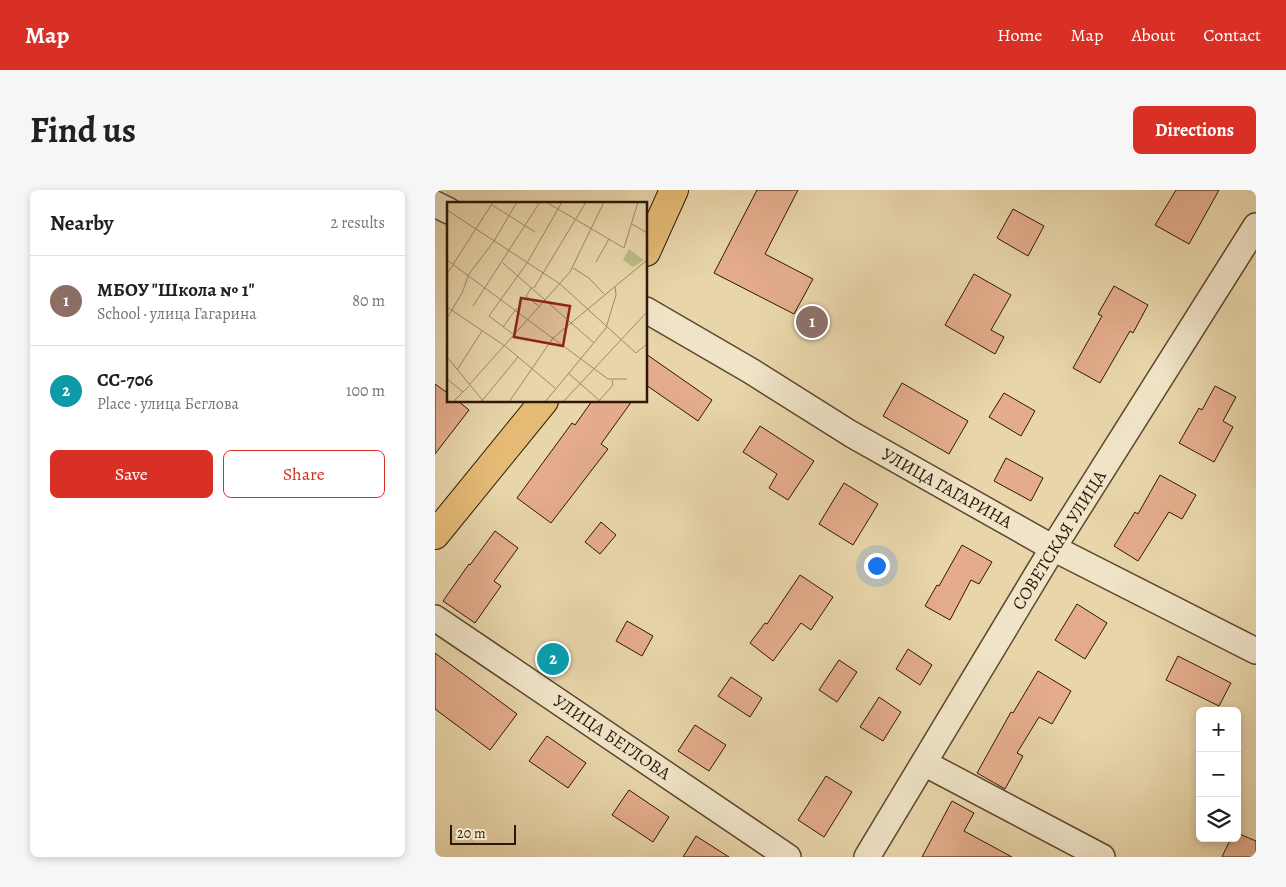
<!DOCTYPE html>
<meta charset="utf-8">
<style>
body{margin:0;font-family:Alegreya,serif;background:#f6f6f6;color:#202124}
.controls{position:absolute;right:15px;bottom:15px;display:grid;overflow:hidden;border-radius:8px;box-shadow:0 2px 8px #0003}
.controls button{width:45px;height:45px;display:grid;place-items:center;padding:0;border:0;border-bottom:1px solid #e0e0e0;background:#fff;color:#202124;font:25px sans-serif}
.scale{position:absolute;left:15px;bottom:12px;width:66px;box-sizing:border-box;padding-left:5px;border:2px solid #2f1705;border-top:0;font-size:14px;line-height:18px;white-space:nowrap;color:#2f1705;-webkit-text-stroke:4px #f0e4c8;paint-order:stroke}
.you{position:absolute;left:441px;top:375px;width:18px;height:18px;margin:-12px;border:4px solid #fff;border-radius:50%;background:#1a73e8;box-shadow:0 0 0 8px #1a73e833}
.badge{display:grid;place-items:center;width:32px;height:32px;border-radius:50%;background:#d93025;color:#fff;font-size:16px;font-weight:700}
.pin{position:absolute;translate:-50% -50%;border:2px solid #fff;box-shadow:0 1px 5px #0006}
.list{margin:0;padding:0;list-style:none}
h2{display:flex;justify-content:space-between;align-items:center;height:65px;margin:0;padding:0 20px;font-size:21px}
h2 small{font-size:16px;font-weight:400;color:#757577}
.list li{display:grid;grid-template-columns:32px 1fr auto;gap:15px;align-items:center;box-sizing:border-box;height:90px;padding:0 20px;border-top:1px solid #e0e0e0}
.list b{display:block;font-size:19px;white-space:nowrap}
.list p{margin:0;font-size:16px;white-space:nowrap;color:#757577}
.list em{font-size:16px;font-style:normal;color:#757577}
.actions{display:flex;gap:10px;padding:15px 20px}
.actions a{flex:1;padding:11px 0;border:1px solid #d93025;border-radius:8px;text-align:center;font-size:18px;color:#d93025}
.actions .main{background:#d93025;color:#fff}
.icon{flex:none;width:28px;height:28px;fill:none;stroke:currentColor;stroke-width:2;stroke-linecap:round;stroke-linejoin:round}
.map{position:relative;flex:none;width:821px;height:667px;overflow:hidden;border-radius:8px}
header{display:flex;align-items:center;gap:30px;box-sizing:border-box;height:70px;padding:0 25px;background:#d93025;color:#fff}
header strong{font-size:24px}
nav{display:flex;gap:28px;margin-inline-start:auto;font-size:18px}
.intro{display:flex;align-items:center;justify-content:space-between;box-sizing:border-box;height:120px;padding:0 30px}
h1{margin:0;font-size:35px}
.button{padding:12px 22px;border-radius:8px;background:#d93025;color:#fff;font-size:18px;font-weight:700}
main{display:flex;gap:30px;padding:0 30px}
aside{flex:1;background:#fff;border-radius:8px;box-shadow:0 2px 8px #0003}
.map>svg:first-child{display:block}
.building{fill:#e4ac8c;stroke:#2f1705}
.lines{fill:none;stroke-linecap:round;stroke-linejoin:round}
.minor-casing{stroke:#5d462e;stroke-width:28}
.major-casing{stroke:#2f1705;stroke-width:30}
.minor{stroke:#f0e4c8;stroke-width:25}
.major{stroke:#e4ba75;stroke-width:28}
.labels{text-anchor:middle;stroke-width:4.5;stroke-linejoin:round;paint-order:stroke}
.street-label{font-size:18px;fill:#2f1705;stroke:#f0e4c8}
.inset-road{fill:none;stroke:#9e8968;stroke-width:1}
.view{fill:#8f2418;fill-opacity:0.15;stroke:#8f2418;stroke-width:2.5}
.inset-edge{fill:none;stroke:#2f1705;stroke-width:2.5}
</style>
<header>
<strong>Map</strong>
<nav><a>Home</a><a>Map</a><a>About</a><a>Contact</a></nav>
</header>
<div class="intro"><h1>Find us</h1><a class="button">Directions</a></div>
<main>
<aside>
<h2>Nearby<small>2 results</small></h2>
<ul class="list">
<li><span class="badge" style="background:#8d6e63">1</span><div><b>МБОУ &quot;Школа № 1&quot;</b><p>School · улица Гагарина</p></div><em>80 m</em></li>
<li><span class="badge" style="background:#0f9aa8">2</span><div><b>СС-706</b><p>Place · улица Беглова</p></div><em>100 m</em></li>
</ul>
<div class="actions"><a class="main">Save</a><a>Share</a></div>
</aside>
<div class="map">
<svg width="821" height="667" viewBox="0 0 821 667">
<rect width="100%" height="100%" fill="#e8d5aa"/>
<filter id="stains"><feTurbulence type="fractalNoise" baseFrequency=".004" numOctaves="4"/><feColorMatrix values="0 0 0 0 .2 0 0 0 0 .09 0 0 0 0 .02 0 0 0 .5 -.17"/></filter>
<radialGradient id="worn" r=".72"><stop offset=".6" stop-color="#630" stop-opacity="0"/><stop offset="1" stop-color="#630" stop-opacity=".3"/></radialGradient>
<g class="building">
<path d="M322 0H363L330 64 378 89 359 124 279 83Z"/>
<path d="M741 0H784L754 54 720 35Z"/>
<path d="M578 19 609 36 593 66 562 48Z"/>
<path d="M539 84 576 105 556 140 569 147 560 164 510 135Z"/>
<path d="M679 96 713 115 698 143 695 141 665 193 638 178 667 126 663 124Z"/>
<path d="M211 164 277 210 263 231 211 195Z"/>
<path d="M467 193 533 231 514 264 448 226Z"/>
<path d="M0 194 14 204V211H23L34 220 0 264Z"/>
<path d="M780 196 801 207 788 231 798 237 779 272 744 253 764 218 767 220Z"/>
<path d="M569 203 600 221 586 246 554 227Z"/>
<path d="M157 211H197L166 254 173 259 116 333 82 308 137 233 140 235Z"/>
<path d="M325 236 379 271 353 310 334 298 342 284 308 262Z"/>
<path d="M571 268 608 288 596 311 559 291Z"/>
<path d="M725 285 761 305 747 329 734 322 703 371 679 356 700 322 703 324Z"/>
<path d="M409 293 443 314 418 355 384 334Z"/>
<path d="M166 332 181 345 165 364 150 352Z"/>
<path d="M60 341 83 358 59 391 66 396 40 433 8 411 34 374 35 375Z"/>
<path d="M527 355 557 372 544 394 536 390 515 430 490 416 502 395 504 396Z"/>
<path d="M365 385 398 407 376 440 366 433 338 471 315 453 330 433 332 434Z"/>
<path d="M642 414 672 433 650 469 620 450Z"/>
<path d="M192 431 218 446 207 466 181 451Z"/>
<path d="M473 459 497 475 485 495 461 479Z"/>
<path d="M0 463 82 524 55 560 0 519Z"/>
<path d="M743 466 796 493 784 516 731 490Z"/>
<path d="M404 470 422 482 402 512 384 500Z"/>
<path d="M603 481 636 501 617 534 604 527 582 563 588 566 570 599 542 583 576 522 578 523Z"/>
<path d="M296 487 327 508 315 527 283 506Z"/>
<path d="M444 507 466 522 448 551 425 537Z"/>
<path d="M260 535 291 555 274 581 243 561Z"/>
<path d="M112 546 151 573 133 598 94 571Z"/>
<path d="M391 586 417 602 389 647 363 630Z"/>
<path d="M194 600 234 627 218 652 177 625Z"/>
<path d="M517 611 539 623 529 641 577 667H487Z"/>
<path d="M802 643 821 651V667H787L796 648H802Z"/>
<path d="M261 646 294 667H248Z"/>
</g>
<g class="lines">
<defs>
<g id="minor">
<path d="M0 14 14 21"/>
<path d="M211 120 316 181 416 244 618 358 821 461"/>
<path d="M0 428 353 667"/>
<path d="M489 573 667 667"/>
<path d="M432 667 618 358 821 36"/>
</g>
<g id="major">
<path d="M211 62 239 0"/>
<path d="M0 345 109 211"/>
</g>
</defs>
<use href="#minor" class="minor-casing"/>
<use href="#major" class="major-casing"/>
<use href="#minor" class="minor"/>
<use href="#major" class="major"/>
</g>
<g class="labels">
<g class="street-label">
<text transform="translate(512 298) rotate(29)" y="6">УЛИЦА ГАГАРИНА</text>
<text transform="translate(624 350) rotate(-58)" y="6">СОВЕТСКАЯ УЛИЦА</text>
<text transform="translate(177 547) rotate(34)" y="6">УЛИЦА БЕГЛОВА</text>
</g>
</g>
<g transform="translate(12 12)">
<rect width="200" height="200" fill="#e8d5aa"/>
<path d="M182 47 197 58 186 65 176 58Z" fill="#babc86"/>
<path class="inset-road" d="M99 0 177 46 191 0M45 3 88 30M0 8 113 82 189 151 200 142M185 22 200 31M0 58 161 177H180M149 60 162 37M56 61 147 141M126 66 142 76 157 92M0 72 46 0M85 85 79 94 93 105M87 86 139 0M26 104 93 0M0 105 58 144 108 186M0 116 15 91 22 72 47 39 70 0M56 125 70 106M67 133 42 114 80 61 115 0M0 155 37 200M10 168 35 129M121 171 152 198M0 177 16 190M22 183 123 70 157 0M6 200 22 184M34 200 71 155M62 200 106 136 200 58M98 200 159 126 169 93 168 84M116 200 200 110M151 200 166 183 165 178"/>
<path class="view" d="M74 96 123 104 116 144 67 135Z"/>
<rect width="200" height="200" class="inset-edge"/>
</g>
<rect width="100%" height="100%" filter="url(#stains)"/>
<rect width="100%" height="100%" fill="url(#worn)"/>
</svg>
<div class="controls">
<button>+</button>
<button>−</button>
<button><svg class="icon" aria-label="layers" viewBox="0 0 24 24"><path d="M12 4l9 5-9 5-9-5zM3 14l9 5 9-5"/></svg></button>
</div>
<div class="scale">20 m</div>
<div class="you"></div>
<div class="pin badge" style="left:377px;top:132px;background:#8d6e63">1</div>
<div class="pin badge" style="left:118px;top:469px;background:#0f9aa8">2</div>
</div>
</main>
